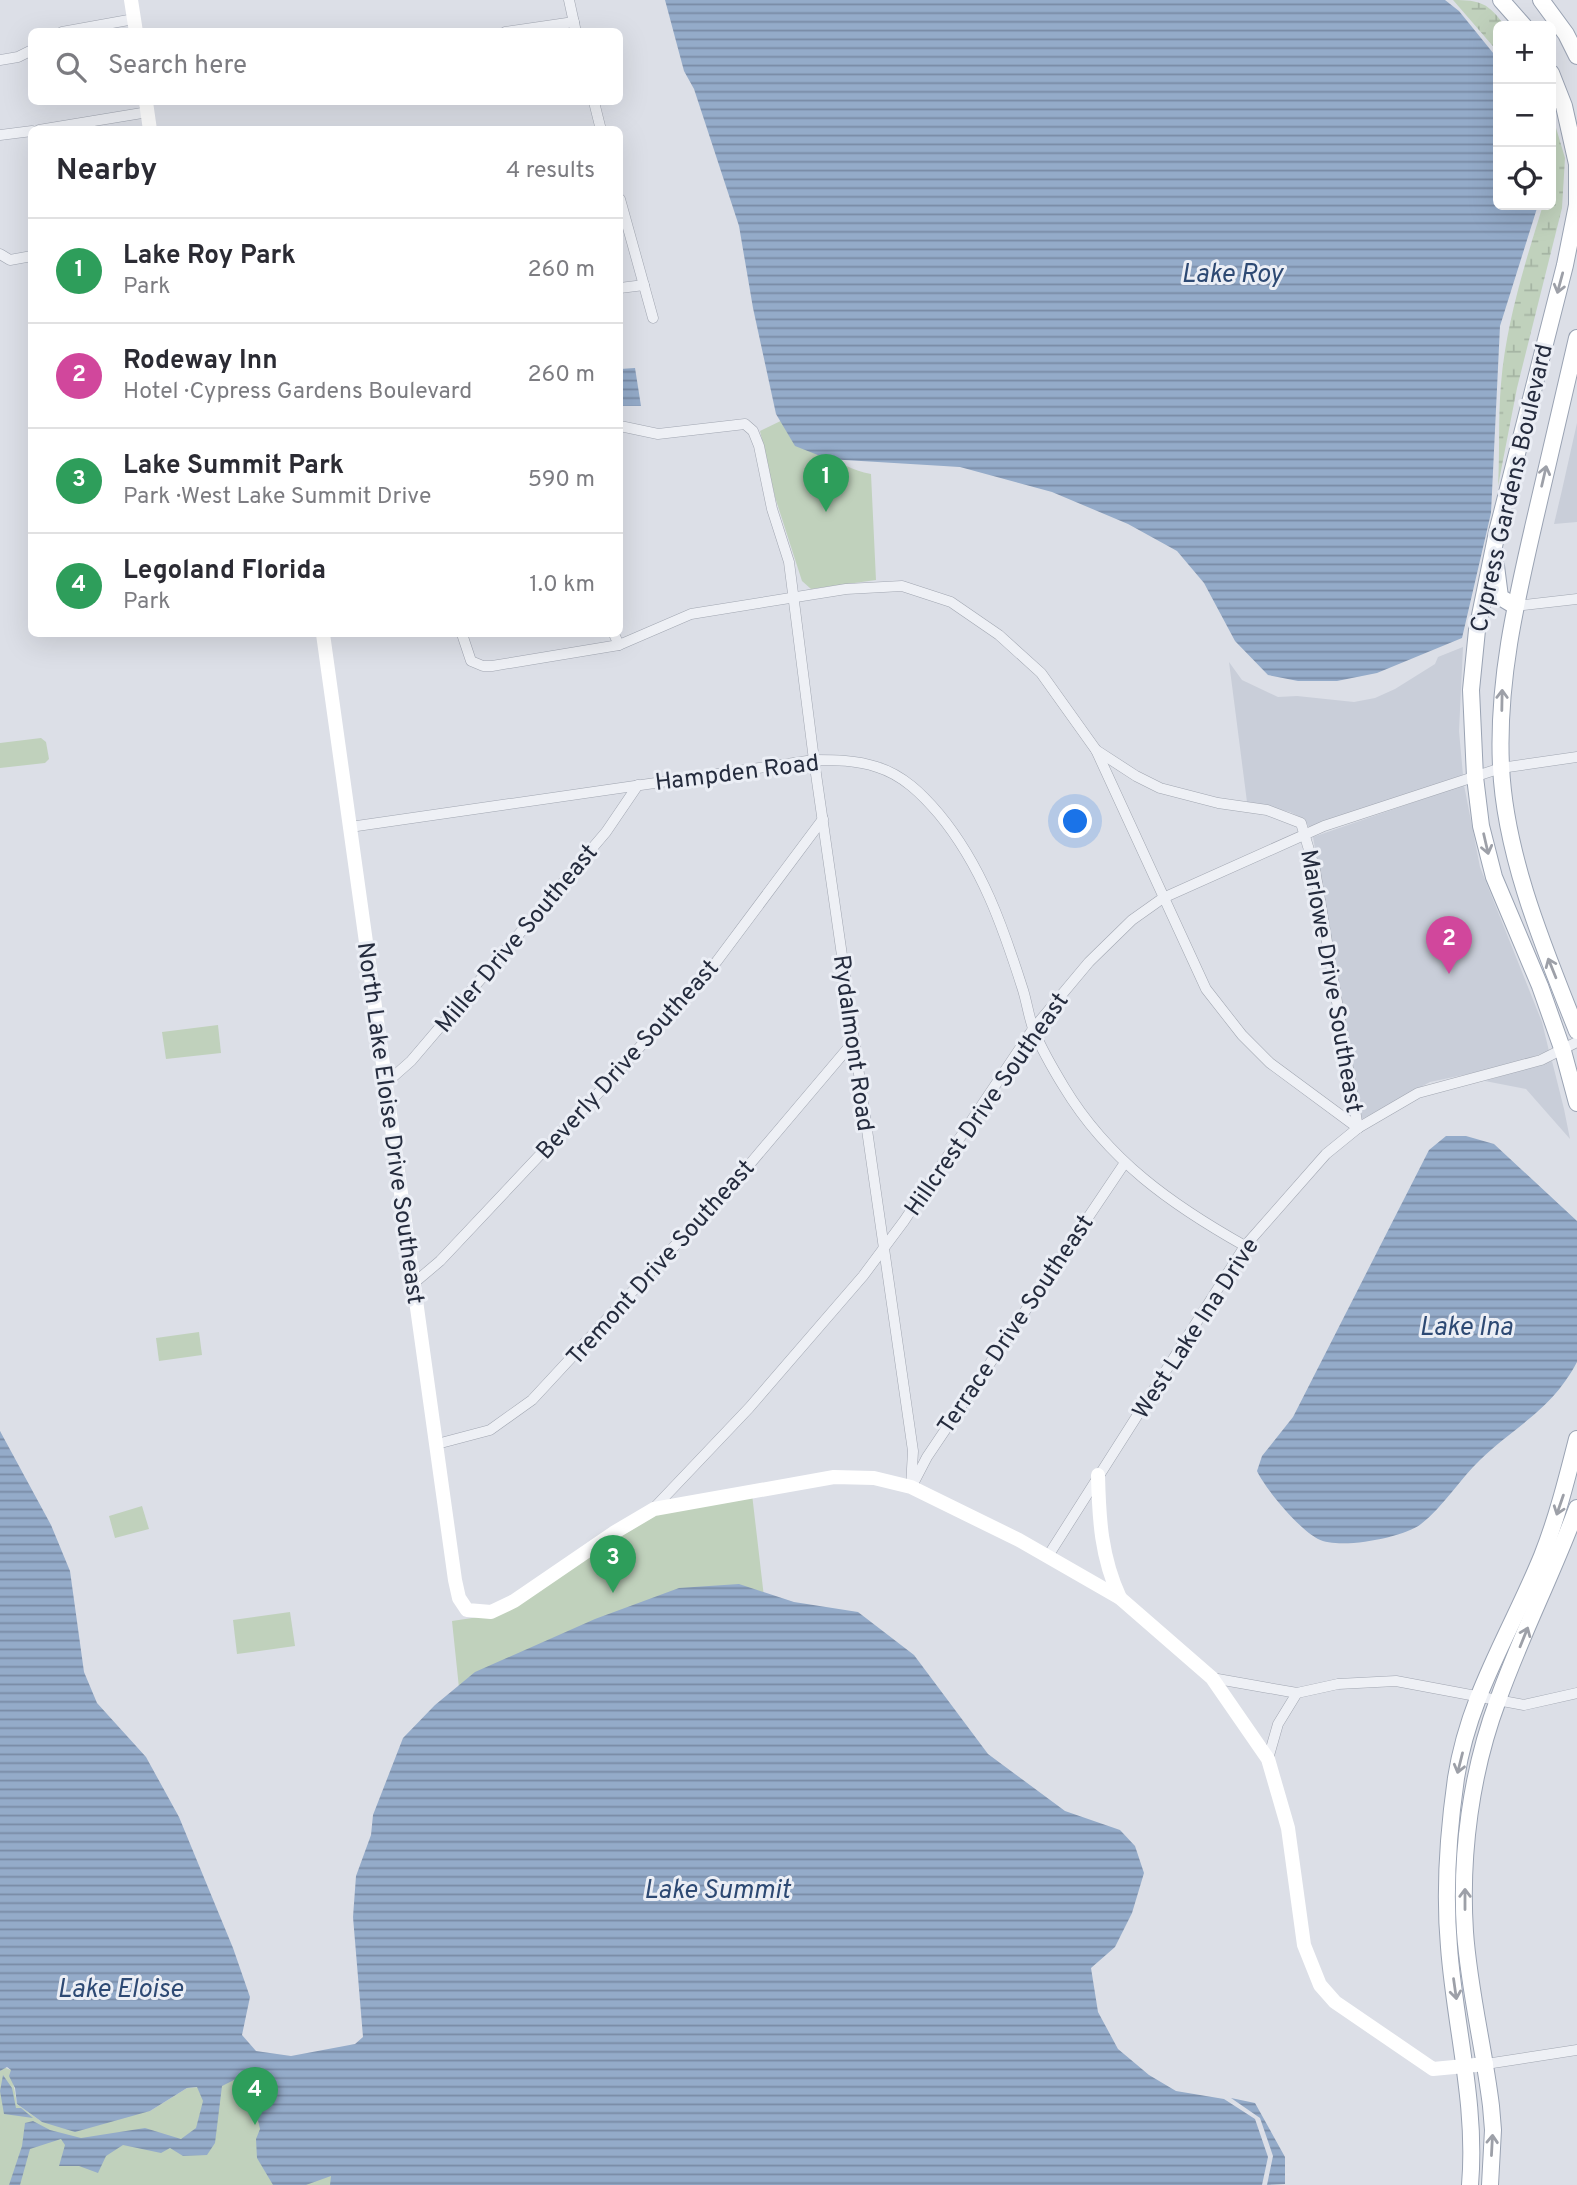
<!DOCTYPE html>
<meta charset="utf-8">
<style>
body{margin:0;font-family:Overpass,sans-serif;background:#f2f2f3;color:#2b2b33}
.controls{position:absolute;right:21px;top:21px;display:grid;overflow:hidden;border-radius:10px;box-shadow:0 7px 28px #0002}
.controls button{width:63px;height:63px;display:grid;place-items:center;padding:0;border:0;border-bottom:2px solid #e1e1e2;background:#fff;color:#2b2b33;font:35px sans-serif}
.you{position:absolute;left:1076px;top:822px;width:24px;height:24px;margin:-18px;border:5px solid #fff;border-radius:50%;background:#1a73e8;box-shadow:0 0 0 10px #1a73e833}
.badge{display:grid;place-items:center;width:46px;height:46px;border-radius:50%;background:#d43847;color:#fff;font-size:23px;font-weight:700}
.pin{position:absolute;translate:-50% -58px;filter:drop-shadow(0 2px 4px #0008)}
.pin::after{content:'';position:absolute;top:37px;width:24px;height:21px;background:inherit;clip-path:polygon(0 0,100% 0,50% 100%)}
.list{margin:0;padding:0;list-style:none}
h2{display:flex;justify-content:space-between;align-items:center;height:91px;margin:0;padding:0 28px;font-size:30px}
h2 small{font-size:23px;font-weight:400;color:#7c7c81}
.list li{display:grid;grid-template-columns:46px 1fr auto;gap:21px;align-items:center;box-sizing:border-box;height:105px;padding:0 28px;border-top:2px solid #e1e1e2}
.list b{display:block;font-size:26px;white-space:nowrap}
.list p{margin:0;font-size:23px;white-space:nowrap;color:#7c7c81}
.list em{font-size:23px;font-style:normal;color:#7c7c81}
.icon{flex:none;width:38px;height:38px;fill:none;stroke:currentColor;stroke-width:2;stroke-linecap:round;stroke-linejoin:round}
.map{position:relative;flex:none;width:1577px;height:2185px;overflow:hidden}
.search{position:absolute;background:#fff;box-shadow:0 7px 28px #0002;left:28px;top:28px;width:595px;height:77px;display:flex;align-items:center;gap:18px;box-sizing:border-box;padding:0 24px;border-radius:10px;color:#7c7c81;font-size:26px}
.panel{position:absolute;background:#fff;box-shadow:0 7px 28px #0002;left:28px;top:126px;width:595px;height:511px;border-radius:10px}
.map>svg:first-child{display:block}
.built{fill:#c9ced9}
.green{fill:#c0d1bc}
.wetland{fill:url(#wetland-marsh)}
.water{fill:url(#water-rules)}
.lines{fill:none;stroke-linecap:round;stroke-linejoin:round}
.street-casing{stroke:#a1a6b1;stroke-width:11}
.primary-casing{stroke:#9aa3b3;stroke-width:18}
.street{stroke:#eef0f5;stroke-width:10}
.secondary{stroke:#fff;stroke-width:14}
.primary{stroke:#fff;stroke-width:16}
.oneway{stroke:#9da0a8}
.labels{text-anchor:middle;stroke-width:6;stroke-linejoin:round;paint-order:stroke}
.street-label{font-size:24px;fill:#252c3e;stroke:#ebeef5}
.water-label{font-size:26px;font-style:italic;fill:#2d4973;stroke:#ebeef5}
</style>
<div class="map">
<svg width="1577" height="2185" viewBox="0 0 1577 2185">
<defs>
<pattern id="wetland-marsh" width="20" height="14" patternUnits="userSpaceOnUse" patternTransform="scale(1.75)"><rect width="20" height="14" fill="#c0d1bc"/><path d="M1 5h8M5 5V1M11 12h8M15 12V8" fill="none" stroke="#a5b4a3"/></pattern>
<pattern id="water-rules" width="6" height="5" patternUnits="userSpaceOnUse" patternTransform="scale(1.75)"><rect width="6" height="5" fill="#94abc9"/><path d="M0 2.5h6" fill="none" stroke="#798ba5"/></pattern>
</defs>
<rect width="100%" height="100%" fill="#dcdfe7"/>
<g class="built">
<path d="M1577 423V522L1554 524 1562 490Z"/>
<path d="M1463 647 1459 731 1463 775 1309 827 1304 819 1290 812 1247 802 1229 662 1242 680 1278 697 1297 696 1354 702 1375 698 1395 689 1435 664 1438 657Z"/>
<path d="M1464 785 1480 867 1542 1022 1549 1051 1506 1066 1430 1082 1362 1119 1313 837Z"/>
<path d="M1552 1061 1564 1109 1570 1139 1526 1089 1485 1081Z"/>
</g>
<g class="green">
<path d="M793 415C816 443 833 467 871 474L876 580 811 589 802 581 775 497 760 431Z"/>
<path d="M41 738 46 742 49 759 45 763 0 768V743Z"/>
<path d="M218 1025 221 1053 166 1059 162 1032Z"/>
<path d="M199 1332 202 1355 159 1361 156 1338Z"/>
<path d="M752 1494 764 1597 459 1688 452 1621 492 1615 661 1512Z"/>
<path d="M142 1506 149 1529 115 1538 109 1516Z"/>
<path d="M290 1612 295 1646 237 1654 233 1620Z"/>
<path d="M3 2067 11 2070 17 2104 42 2122 150 2111 187 2088 197 2087 215 2078 270 2073 423 2185H0V2071Z"/>
</g>
<g class="wetland">
<path d="M1453 0C1481 0 1488 3 1505 26H1498V52Z"/>
<path d="M1551 111 1565 158 1562 208 1517 388 1498 486C1500 452 1498 418 1501 384 1506 323 1525 263 1543 205H1551Z"/>
</g>
<g class="water">
<path d="M665 0H1445L1459 11 1498 59V205H1538L1500 326 1491 513 1462 638 1377 673 1337 681H1298L1268 675 1235 641 1204 583 1177 551 1128 524 1052 492 960 467 828 459 795 446 776 414 753 308 739 226 694 89 684 71Z"/>
<path d="M635 368 641 406H620V369Z"/>
<path d="M1446 1136H1466L1494 1144 1577 1221V1362C1551 1411 1516 1425 1480 1460 1460 1479 1442 1508 1421 1524 1403 1538 1339 1550 1318 1539 1299 1529 1266 1490 1257 1471L1262 1456 1293 1417 1429 1150Z"/>
<path d="M0 1431 51 1525 70 1571 84 1672 97 1703 146 1757 179 1817 233 1948 250 1997 242 2035 256 2051 291 2056 355 2044 363 2037 353 1917 356 1876 371 1835 373 1815 403 1738 435 1705 475 1672 595 1619 679 1588 739 1584 794 1602 858 1612 914 1655 988 1754 1065 1811 1120 1830 1135 1846 1144 1873 1132 1913 1115 1947 1091 1968 1098 2012 1118 2049 1149 2075 1176 2091 1224 2099 1255 2119 1268 2157 1262 2185H330L331 2176 306 2185H273L257 2158 256 2139 260 2129 255 2108 234 2080 222 2086 215 2143 207 2155 183 2156 170 2148 161 2153 123 2145 106 2156 98 2173 79 2166H59L65 2145 61 2139 30 2149 20 2185H9L22 2146 25 2123 33 2121 50 2130 81 2138 145 2128 181 2139 196 2128 203 2101 197 2087 187 2088 150 2111 75 2132 42 2122 17 2104 15 2088 9 2076 11 2070 7 2067 0 2071Z"/>
<path d="M3 2075 12 2088 16 2108H21L33 2118 4 2114 0 2091Z"/>
<path d="M1231 2098 1255 2103 1285 2157V2184L1267 2185 1273 2156 1260 2118Z"/>
</g>
<g class="lines">
<defs>
<g id="street">
<path d="M569 0 576 32"/>
<path d="M62 32 134 19"/>
<path d="M505 32 574 22"/>
<path d="M0 60 18 57 32 50"/>
<path d="M594 102 601 130"/>
<path d="M39 130 148 112"/>
<path d="M0 135 32 131"/>
<path d="M620 199 653 318"/>
<path d="M0 254 10 260 32 256"/>
<path d="M620 288 644 285"/>
<path d="M620 426 658 434 745 424 753 431 759 446 772 509 789 562 814 760 913 1451 911 1487"/>
<path d="M1515 606 1577 599"/>
<path d="M462 634 471 661 483 666H492L619 645 691 614 846 589 902 586 951 602 999 635 1041 673 1096 750 1136 776 1160 788 1218 803 1267 810 1301 823 1315 870 1358 1128"/>
<path d="M614 634 619 645"/>
<path d="M1096 750 1206 989 1242 1035 1270 1063 1358 1128"/>
<path d="M350 827 814 760C835 760 856 760 877 767 903 775 922 794 939 814 982 866 1003 927 1023 990 1027 1003 1029 1018 1034 1031 1042 1050 1053 1069 1064 1087 1108 1160 1172 1205 1245 1246"/>
<path d="M385 1084 411 1061 606 832 638 785"/>
<path d="M414 1283 440 1261 603 1088 717 961 823 819"/>
<path d="M437 1444 490 1430 532 1400 744 1171 854 1041"/>
<path d="M914 1482 927 1457 1124 1164"/>
<path d="M654 1508 749 1408 863 1276 904 1221 1033 1029 1089 962 1132 920 1163 898 1324 826 1501 768 1577 757"/>
<path d="M1048 1556 1245 1246 1326 1154 1358 1128 1418 1093 1541 1060 1577 1042"/>
<path d="M1212 1678 1297 1693 1338 1684 1396 1681 1524 1705 1577 1693"/>
<path d="M1268 1759 1278 1724 1297 1693"/>
<path d="M1486 2064 1577 2050"/>
</g>
<g id="primary">
<path d="M1501 0 1524 26"/>
<path d="M1541 0 1566 34 1577 56"/>
<path d="M1551 73 1564 106 1577 164V205L1565 265 1497 532 1477 630 1471 690 1475 777 1481 826 1494 877 1540 986 1563 1051 1577 1103"/>
<path d="M1577 338C1563 398 1549 459 1535 519 1516 601 1497 682 1501 766 1505 856 1544 948 1577 1031"/>
<path d="M1496 566 1500 597 1515 606"/>
<path d="M1470 2185C1477 2104 1455 2027 1449 1947 1444 1891 1448 1834 1456 1778 1469 1695 1511 1632 1542 1556 1557 1518 1567 1478 1577 1439"/>
<path d="M1490 2185 1493 2130 1491 2106C1484 2048 1469 1990 1465 1932 1460 1855 1471 1772 1498 1700 1521 1635 1553 1573 1577 1508"/>
</g>
</defs>
<use href="#street" class="street-casing"/>
<use href="#primary" class="primary-casing"/>
<use href="#street" class="street"/>
<g class="secondary">
<path d="M131 0 136 32"/>
<path d="M146 102 150 130"/>
<path d="M323 634 455 1580 459 1598 467 1610 491 1612 514 1601 615 1532 654 1509 834 1477 874 1478 911 1487 1019 1540 1120 1598 1212 1678 1268 1759 1288 1828 1304 1945 1320 1985 1335 2002 1433 2069 1486 2064"/>
<path d="M1098 1475C1099 1519 1101 1557 1120 1598"/>
</g>
<use href="#primary" class="primary"/>
</g>
<defs><path id="oneway-shaft" d="M-6 0H5M1.5-3L5.5 0L1.5 3" fill="none" stroke-width="1.6" stroke-linecap="round" stroke-linejoin="round" transform="scale(1.75)"/></defs>
<g class="oneway">
<use href="#oneway-shaft" transform="translate(1560 283) rotate(105)"/>
<use href="#oneway-shaft" transform="translate(1544 476) rotate(-77)"/>
<use href="#oneway-shaft" transform="translate(1502 700) rotate(-89)"/>
<use href="#oneway-shaft" transform="translate(1486 844) rotate(77)"/>
<use href="#oneway-shaft" transform="translate(1552 968) rotate(-112)"/>
<use href="#oneway-shaft" transform="translate(1560 1505) rotate(109)"/>
<use href="#oneway-shaft" transform="translate(1524 1637) rotate(-68)"/>
<use href="#oneway-shaft" transform="translate(1460 1763) rotate(104)"/>
<use href="#oneway-shaft" transform="translate(1465 1899) rotate(-90)"/>
<use href="#oneway-shaft" transform="translate(1455 1989) rotate(82)"/>
<use href="#oneway-shaft" transform="translate(1492 2145) rotate(-87)"/>
</g>
<g class="labels">
<g class="street-label">
<text transform="translate(1511 488) rotate(-77)" y="8">Cypress Gardens Boulevard</text>
<text transform="translate(737 772) rotate(-7)" y="8">Hampden Road</text>
<text transform="translate(516 938) rotate(-50)" y="8">Miller Drive Southeast</text>
<text transform="translate(1332 981) rotate(80)" y="8">Marlowe Drive Southeast</text>
<text transform="translate(854 1043) rotate(82)" y="8">Rydalmont Road</text>
<text transform="translate(627 1059) rotate(-48)" y="8">Beverly Drive Southeast</text>
<text transform="translate(986 1104) rotate(-55)" y="8">Hillcrest Drive Southeast</text>
<text transform="translate(391 1123) rotate(82)" y="8">North Lake Eloise Drive Southeast</text>
<text transform="translate(660 1262) rotate(-48)" y="8">Tremont Drive Southeast</text>
<text transform="translate(1015 1324) rotate(-56)" y="8">Terrace Drive Southeast</text>
<text transform="translate(1195 1328) rotate(-57)" y="8">West Lake Ina Drive</text>
</g>
<g class="water-label">
<text x="1232" y="282">Lake Roy</text>
<text x="1466" y="1335">Lake Ina</text>
<text x="717" y="1898">Lake Summit</text>
<text x="120" y="1997">Lake Eloise</text>
</g>
</g>
</svg>
<div class="controls">
<button>+</button>
<button>−</button>
<button><svg class="icon" aria-label="locate" viewBox="0 0 24 24"><circle cx="12" cy="12" r="6"/><path d="M12 2v4M12 18v4M2 12h4M18 12h4"/></svg></button>
</div>
<div class="you"></div>
<div class="pin badge" style="left:826px;top:512px;background:#2e9e5b">1</div>
<div class="pin badge" style="left:1449px;top:974px;background:#d1479c">2</div>
<div class="pin badge" style="left:613px;top:1593px;background:#2e9e5b">3</div>
<div class="pin badge" style="left:255px;top:2125px;background:#2e9e5b">4</div>
<div class="search"><svg class="icon" aria-label="search" viewBox="0 0 24 24"><circle cx="10" cy="10" r="6"/><path d="M15 15l6 6"/></svg>Search here</div>
<section class="panel">
<h2>Nearby<small>4 results</small></h2>
<ul class="list">
<li><span class="badge" style="background:#2e9e5b">1</span><div><b>Lake Roy Park</b><p>Park</p></div><em>260 m</em></li>
<li><span class="badge" style="background:#d1479c">2</span><div><b>Rodeway Inn</b><p>Hotel · Cypress Gardens Boulevard</p></div><em>260 m</em></li>
<li><span class="badge" style="background:#2e9e5b">3</span><div><b>Lake Summit Park</b><p>Park · West Lake Summit Drive</p></div><em>590 m</em></li>
<li><span class="badge" style="background:#2e9e5b">4</span><div><b>Legoland Florida</b><p>Park</p></div><em>1.0 km</em></li>
</ul>
</section>
</div>
